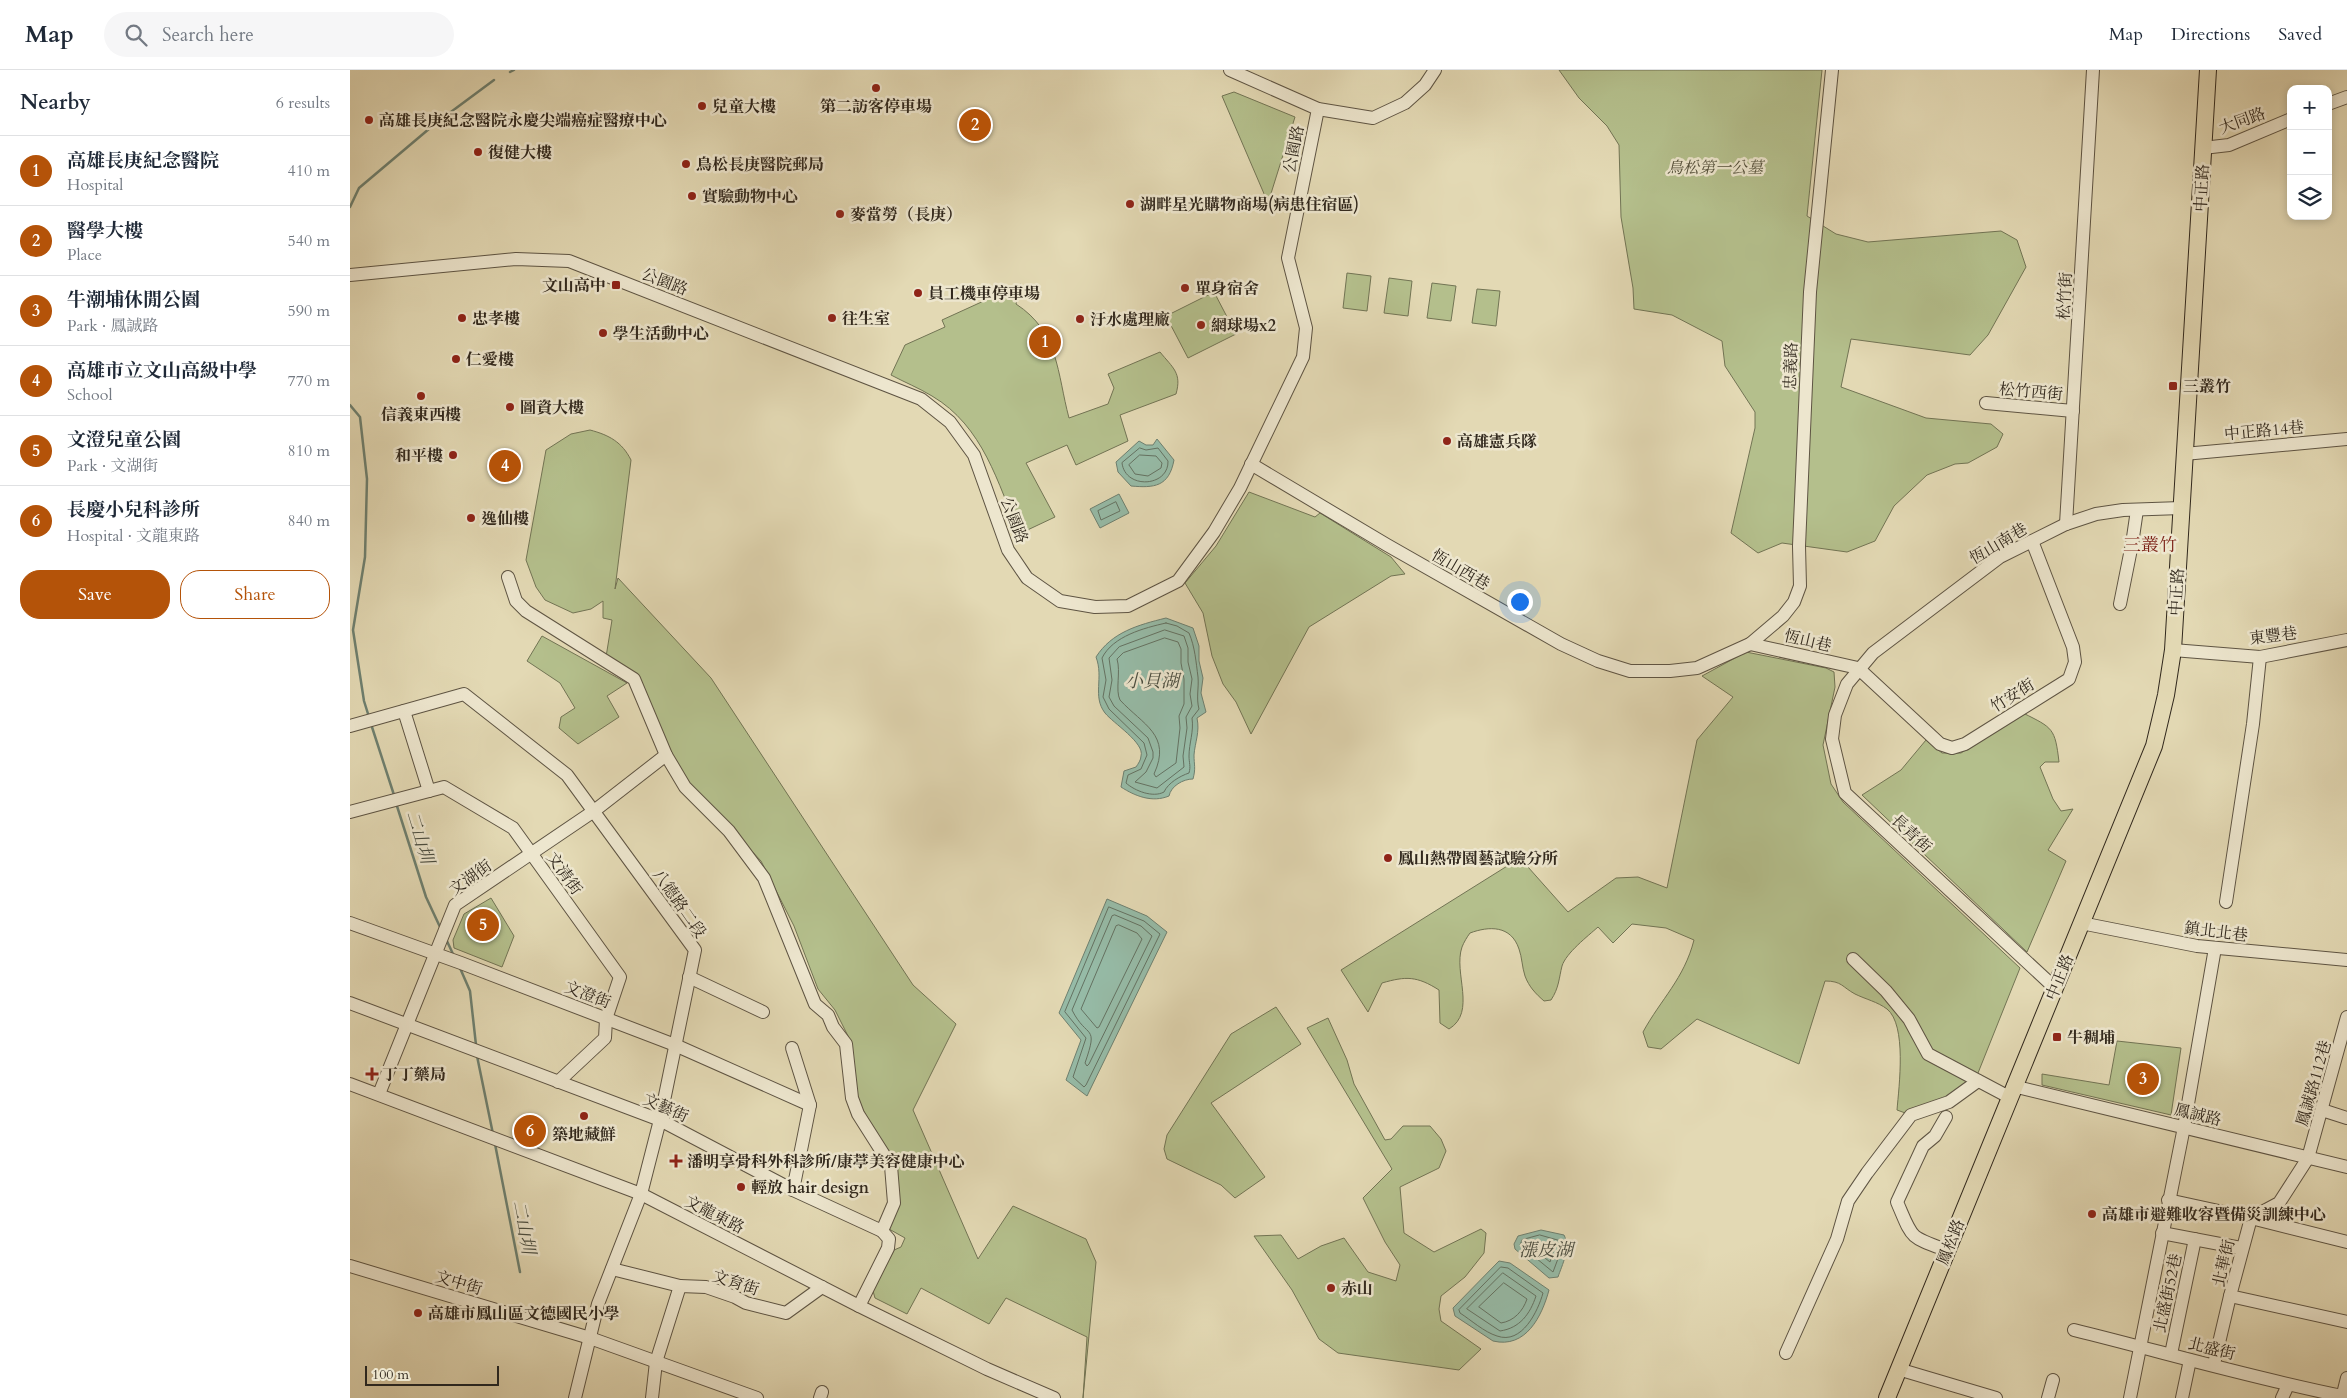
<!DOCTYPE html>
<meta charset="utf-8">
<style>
body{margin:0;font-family:Cardo,"Noto Serif TC",serif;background:#f6f6f7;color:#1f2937}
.controls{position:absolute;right:15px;top:15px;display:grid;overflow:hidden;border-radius:10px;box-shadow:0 2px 8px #0003}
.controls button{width:45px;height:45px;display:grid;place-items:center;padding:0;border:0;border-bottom:1px solid #e0e1e3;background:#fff;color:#1f2937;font:25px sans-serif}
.scale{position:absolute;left:15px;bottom:12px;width:134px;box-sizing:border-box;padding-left:5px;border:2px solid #31281d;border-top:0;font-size:14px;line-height:18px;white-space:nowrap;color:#31281d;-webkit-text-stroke:4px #ede6ce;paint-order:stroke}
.you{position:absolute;left:1169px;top:531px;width:18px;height:18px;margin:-12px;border:4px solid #fff;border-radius:50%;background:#1a73e8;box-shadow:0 0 0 8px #1a73e833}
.badge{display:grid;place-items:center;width:32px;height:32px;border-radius:50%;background:#b45309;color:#fff;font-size:16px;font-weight:700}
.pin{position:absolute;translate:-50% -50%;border:2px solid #fff;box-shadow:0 1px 5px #0006}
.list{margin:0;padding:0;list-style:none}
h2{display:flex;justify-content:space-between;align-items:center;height:65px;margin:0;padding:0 20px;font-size:21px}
h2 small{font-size:16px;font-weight:400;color:#747a83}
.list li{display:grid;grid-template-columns:32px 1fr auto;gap:15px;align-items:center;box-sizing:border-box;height:70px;padding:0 20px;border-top:1px solid #e0e1e3}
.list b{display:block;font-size:19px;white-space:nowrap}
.list p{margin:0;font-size:16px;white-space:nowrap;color:#747a83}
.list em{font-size:16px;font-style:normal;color:#747a83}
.actions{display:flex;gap:10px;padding:15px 20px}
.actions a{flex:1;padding:11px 0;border:1px solid #b45309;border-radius:20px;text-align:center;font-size:18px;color:#b45309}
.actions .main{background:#b45309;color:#fff}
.icon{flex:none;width:28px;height:28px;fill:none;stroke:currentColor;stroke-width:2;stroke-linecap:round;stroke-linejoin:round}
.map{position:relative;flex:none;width:1997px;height:1328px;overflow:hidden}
header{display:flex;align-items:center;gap:30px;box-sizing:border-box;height:70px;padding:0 25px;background:#fff;border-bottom:1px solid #e0e1e3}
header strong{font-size:24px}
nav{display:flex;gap:28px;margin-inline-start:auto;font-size:18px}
.search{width:350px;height:45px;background:#f6f6f7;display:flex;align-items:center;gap:12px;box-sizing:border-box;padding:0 18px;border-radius:28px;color:#747a83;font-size:19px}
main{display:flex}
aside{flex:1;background:#fff}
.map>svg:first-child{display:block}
.green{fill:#b4bf8c;stroke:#727454}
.water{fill:#96bba7;stroke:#6e8070}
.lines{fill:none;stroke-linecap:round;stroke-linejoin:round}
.shore{stroke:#647262;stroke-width:1}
.stream{stroke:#6e8070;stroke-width:2.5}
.minor-casing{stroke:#5e5443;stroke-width:14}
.major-casing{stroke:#31281d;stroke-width:18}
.minor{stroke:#ede6ce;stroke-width:12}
.major{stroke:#e3d9b4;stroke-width:16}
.poi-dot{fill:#8f2418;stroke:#ede6ce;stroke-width:2}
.labels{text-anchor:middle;stroke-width:5;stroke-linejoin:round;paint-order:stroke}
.poi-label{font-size:16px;font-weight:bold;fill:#31281d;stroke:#ede6ce;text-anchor:start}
.street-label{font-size:16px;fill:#31281d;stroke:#ede6ce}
.park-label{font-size:16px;font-style:italic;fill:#524e39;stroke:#ede6ce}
.neighbourhood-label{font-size:18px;fill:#7a1f14;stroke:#ede6ce}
.water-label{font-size:18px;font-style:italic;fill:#4a4d40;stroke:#ede6ce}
</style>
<header>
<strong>Map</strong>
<div class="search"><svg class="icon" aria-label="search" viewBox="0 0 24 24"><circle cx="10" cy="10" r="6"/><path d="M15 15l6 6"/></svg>Search here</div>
<nav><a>Map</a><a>Directions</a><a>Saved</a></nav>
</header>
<main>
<aside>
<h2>Nearby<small>6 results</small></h2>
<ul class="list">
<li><span class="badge">1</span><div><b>高雄長庚紀念醫院</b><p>Hospital</p></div><em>410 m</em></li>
<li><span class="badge">2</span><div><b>醫學大樓</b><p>Place</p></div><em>540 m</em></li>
<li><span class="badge">3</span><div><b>牛潮埔休閒公園</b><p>Park · 鳳誠路</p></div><em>590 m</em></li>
<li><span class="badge">4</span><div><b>高雄市立文山高級中學</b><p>School</p></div><em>770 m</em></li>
<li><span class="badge">5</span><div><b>文澄兒童公園</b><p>Park · 文湖街</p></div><em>810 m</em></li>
<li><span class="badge">6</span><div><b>長慶小兒科診所</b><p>Hospital · 文龍東路</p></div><em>840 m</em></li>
</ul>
<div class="actions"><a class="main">Save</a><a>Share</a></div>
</aside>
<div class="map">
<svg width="1997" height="1328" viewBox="0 0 1997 1328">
<rect width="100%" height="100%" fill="#e3d9b4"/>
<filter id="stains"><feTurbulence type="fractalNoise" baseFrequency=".004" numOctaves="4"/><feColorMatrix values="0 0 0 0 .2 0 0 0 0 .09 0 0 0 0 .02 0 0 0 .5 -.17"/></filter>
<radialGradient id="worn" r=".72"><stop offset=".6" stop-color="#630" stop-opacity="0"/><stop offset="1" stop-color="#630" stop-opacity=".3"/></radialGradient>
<g class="green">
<path d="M1209 0H1472L1457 146 1486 164 1518 172 1651 161 1667 170 1676 197 1638 265 1620 285 1501 269 1491 317 1576 348 1641 354 1653 364 1647 377 1618 393 1605 394 1577 405 1544 436 1525 471 1497 482 1432 473 1408 483 1381 463 1405 358V342L1375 296 1372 271 1322 245 1284 239 1283 218 1271 147 1269 75 1257 56 1229 28Z"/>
<path d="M884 22 945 47 918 133 872 26Z"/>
<path d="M997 203 1021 206 1017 241 993 238Z"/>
<path d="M1039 208 1062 211 1058 246 1034 243Z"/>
<path d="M1082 213 1106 216 1101 251 1077 248Z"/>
<path d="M671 214 666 234C709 262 707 303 719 348L758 334 764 318 758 304 810 282C823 298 832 303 826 324L770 345 778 371 726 395 717 375 676 393 705 447 669 464C648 413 633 356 582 326 569 318 554 312 541 305L555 275 595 257 592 250Z"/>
<path d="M1127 219 1150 221 1146 256 1122 253Z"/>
<path d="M864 222 886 264 838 288 816 246Z"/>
<path d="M240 360C259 365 272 372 281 390L265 519 268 508 361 608 563 915 606 954 563 1040 628 1189 663 1136 736 1169 746 1192 733 1328 737 1267 656 1228 639 1254 571 1218 557 1244 525 1228 523 1221 544 1180 551 1177 555 1168 539 1159 547 1133 523 1058 507 1029 498 966 485 940 468 919 444 856 411 791 338 712 325 695 288 609 256 587 262 550 253 548V531L241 539 223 543 195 530 186 517 176 490 196 380 221 364Z"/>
<path d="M899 422 965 447 970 443 1041 487 1055 504 1041 506 959 557 901 664 886 632 873 614 862 586 853 543 835 513 866 476Z"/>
<path d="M192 566 277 613 257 626 269 647 228 674 209 658 211 647 225 638 210 613 177 591Z"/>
<path d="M1396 582 1476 598 1484 602 1485 617 1473 675 1481 714 1493 732 1670 898 1628 1003 1592 1032 1558 1044 1547 1040C1549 1016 1557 955 1537 939 1528 932 1515 929 1505 924 1492 917 1492 911 1475 911L1449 994 1347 949 1311 979 1298 977 1293 962C1311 929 1334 909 1344 870L1316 858 1282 854 1263 873 1248 857C1238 866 1216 883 1212 896 1209 908 1209 918 1201 930L1194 931C1186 924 1179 917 1175 906 1172 897 1172 887 1169 879 1161 855 1139 856 1120 863 1117 867 1114 872 1112 877 1103 903 1127 942 1099 959L1090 953 1089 920C1067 906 1056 906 1032 913L1018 942 991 900 1170 788 1218 842 1266 808 1288 807 1317 818 1347 670 1383 627 1352 606Z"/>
<path d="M1673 643C1703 658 1705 658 1709 692H1695L1690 697 1703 729 1711 741 1723 739 1698 780 1716 791 1677 882 1512 725 1551 700 1576 670 1592 683H1611Z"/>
<path d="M141 828 164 866 152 897 104 878 103 870 114 844Z"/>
<path d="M926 937 951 974 861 1033 915 1107 885 1128 871 1115 817 1089 814 1079 817 1065 881 964Z"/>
<path d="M978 948 997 990 1004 1014 1035 1070 1041 1069 1053 1056H1080L1091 1069 1096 1081 1089 1098 1050 1117 1054 1163 1084 1182 1131 1159 1136 1163 1134 1183 1115 1207 1091 1226 1089 1239 1091 1251 1131 1279 1109 1300 988 1283 969 1269 942 1220 904 1166 931 1165 948 1189 971 1176 994 1168 1018 1202 1046 1211 1050 1195 1035 1172 1013 1128 1042 1099 957 958Z"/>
<path d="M1767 971 1831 978 1821 1045 1692 1015V1004L1759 1015Z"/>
</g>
<g class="water">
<path d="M807 369 824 390C819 417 804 418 781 416L768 402 766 392 789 371 796 375H803Z"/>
<path d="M769 424 779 443 750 458 740 439Z"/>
<path d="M816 548 843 558 849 576V591L853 608 851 623 856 642 847 648C850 662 845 672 844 685 844 695 846 698 843 709 833 709 821 716 819 726 802 733 785 726 771 717L774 701 786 697C788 694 791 690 791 686 795 673 763 653 755 643 742 626 754 608 746 587 762 562 788 555 816 548Z"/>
<path d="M757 829 797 846 817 862 737 1026 716 1010 731 970 709 943Z"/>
<path d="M1191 1160 1214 1165C1221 1178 1212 1195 1208 1207L1199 1208 1165 1179 1164 1174 1168 1166Z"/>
<path d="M1149 1191 1160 1193 1199 1220C1192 1246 1176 1279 1143 1271L1105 1246 1103 1238Z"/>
</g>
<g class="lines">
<g class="shore">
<path d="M790 378 796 380 808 378 818 391C819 417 775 420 772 393Z"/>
<path d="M790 385 806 386 812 393 811 398 798 406 785 404 779 395Z"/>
<path d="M766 432 770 441 751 450 748 441Z"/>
<path d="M816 553 827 556 839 563C845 577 846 592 848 607 849 618 846 628 849 639L842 648C844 662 839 673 839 686 839 693 841 696 839 703 830 706 818 713 814 722 803 728 785 721 776 713L778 705 791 699 797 685 794 673 759 639 753 627 756 610 752 588C763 566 794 558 816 553Z"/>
<path d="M815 560 834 566 838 578V592L842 609 840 624 842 636 836 647 837 658 833 686 834 697 807 718 785 712 796 702 803 688V682L798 668 764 636 759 627 762 610 759 588 769 577Z"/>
<path d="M815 568 828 572 831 579V593L834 609V634L829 646 830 658 826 693 806 707 804 704C822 665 793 655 770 630 765 620 771 602 767 589L773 583Z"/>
<path d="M759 837 794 851 810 864 736 1015 734 1017 723 1007 736 968 715 942Z"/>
<path d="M765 845 791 856 802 866 739 994 737 996 735 993C749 953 737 970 722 940L762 846Z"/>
<path d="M769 855 787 863 792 869 749 957 747 958 731 939 766 856Z"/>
<path d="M1190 1165 1211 1171 1212 1178 1203 1202 1170 1175 1172 1170Z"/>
<path d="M1190 1172 1205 1175 1200 1192 1180 1176 1181 1173Z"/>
<path d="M1151 1197 1158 1198 1193 1223C1188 1241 1172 1275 1147 1266 1134 1262 1121 1250 1110 1243L1109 1240Z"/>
<path d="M1153 1203 1186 1226C1180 1244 1170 1258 1150 1261L1117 1239Z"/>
<path d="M1154 1213 1177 1229C1173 1241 1164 1251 1151 1253L1129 1237Z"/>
</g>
<g class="stream">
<path d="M160 2 164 0"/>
<path d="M0 137 9 118 86 53 144 10"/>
<path d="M0 335 10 347 17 409 15 487 3 560 14 631 19 647"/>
<path d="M21 654 44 725"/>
<path d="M46 733 76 827 90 857"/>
<path d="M96 869 103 884"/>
<path d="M110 898 120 921 126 975"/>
<path d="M127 986 143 1064"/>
<path d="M145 1074 170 1202"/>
</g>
<defs>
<g id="minor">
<path d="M880 0 968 39 1023 48 1055 33 1075 15 1085 0"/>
<path d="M1978 34 1997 27"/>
<path d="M1853 78 1879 75 1941 49"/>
<path d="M0 205 166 189 219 191 571 329 600 352 624 385 658 480 677 508 710 531 745 537 778 536 828 511 864 462 890 418 953 287 956 258 938 188 968 39"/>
<path d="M1636 333 1723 341"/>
<path d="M1834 384 1997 369"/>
<path d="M901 394 1037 475 1211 574 1248 591 1280 601H1320L1347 598 1400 574 1433 546 1444 532 1450 516 1449 476 1460 222 1482 0"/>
<path d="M1716 454 1743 0"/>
<path d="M158 507 166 531 176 541 284 609 316 685 335 717 379 761 414 808 465 934 478 945 483 957 496 974 502 1028 508 1044 541 1096 544 1133 532 1161"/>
<path d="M1770 534 1782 474 1787 440"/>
<path d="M1400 574 1508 598"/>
<path d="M1823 580 1910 587 1997 570"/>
<path d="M1508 598 1590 674 1602 678 1615 674 1719 609 1725 592 1723 577 1682 471"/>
<path d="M54 641 79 721"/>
<path d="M0 656 114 624 217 705 345 880 310 1050 291 1124 248 1234 225 1328"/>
<path d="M0 742 94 717 163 758 270 907 256 949 255 968 208 1012"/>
<path d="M1876 832 1903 654 1910 587"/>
<path d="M0 853 111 893 325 975 460 1035"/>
<path d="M1731 853 1847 876 1997 890"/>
<path d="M1503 889 1536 921 1559 949 1578 984 1659 1027"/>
<path d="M339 907 413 942"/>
<path d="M1705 918 1495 723 1482 669 1485 645 1497 614 1523 583 1650 487 1716 454 1746 444 1773 440 1831 438"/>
<path d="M0 933 310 1050 443 1120 532 1161 539 1169 538 1178 509 1236"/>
<path d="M442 978 460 1035 443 1120"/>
<path d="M0 1014 291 1124 509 1236 637 1299 704 1328"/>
<path d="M1663 1016 1997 1097"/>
<path d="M29 1024 105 835 244 741 316 685"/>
<path d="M1972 1040 1997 1048"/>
<path d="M1596 1047 1585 1066 1573 1076 1547 1132C1563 1169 1558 1166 1596 1180"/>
<path d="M1818 1130 1901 1148 1929 1133 1958 1088 1997 947"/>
<path d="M1812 1163 1891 1178"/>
<path d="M1997 1172 1901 1148 1880 1226 1997 1252"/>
<path d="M0 1196 240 1268 407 1328"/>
<path d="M262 1199 330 1216"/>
<path d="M1724 1260C1813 1282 1902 1308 1992 1326"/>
<path d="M1436 1283 1487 1169 1498 1131 1517 1103 1561 1045 1599 1032 1628 1011"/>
<path d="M1821 1284 1845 1169"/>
<path d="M1864 1294 1880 1226"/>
<path d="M1548 1299 1646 1328"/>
<path d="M302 1328 306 1292 330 1216 356 1217 385 1227 396 1233 436 1243 472 1217"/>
<path d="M470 1328 472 1322"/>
<path d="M1698 1328 1703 1310"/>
<path d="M1780 1328 1834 1057 1865 878"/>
<path d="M1832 1328 1840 1290"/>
<path d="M1932 1328 1938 1315"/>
<path d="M1992 1328 1997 1308"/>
</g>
<path id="major" d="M1537 1328 1804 676 1816 625 1823 580 1858 0"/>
</defs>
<use href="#minor" class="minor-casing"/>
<use href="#major" class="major-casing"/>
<use href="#minor" class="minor"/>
<use href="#major" class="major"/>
</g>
<g class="poi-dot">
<circle cx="526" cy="18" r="5"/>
<circle cx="352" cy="36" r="5"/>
<circle cx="19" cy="50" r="5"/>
<circle cx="128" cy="82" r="5"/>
<circle cx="336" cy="94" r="5"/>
<circle cx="342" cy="126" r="5"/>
<circle cx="780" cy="134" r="5"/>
<circle cx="490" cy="144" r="5"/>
<rect x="261" y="210" width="10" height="10" rx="2.5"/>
<circle cx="835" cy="218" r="5"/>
<circle cx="568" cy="223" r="5"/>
<circle cx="112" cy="248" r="5"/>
<circle cx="482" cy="248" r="5"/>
<circle cx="730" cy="249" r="5"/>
<circle cx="851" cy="255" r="5"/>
<circle cx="253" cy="263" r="5"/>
<circle cx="106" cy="289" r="5"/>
<rect x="1818" y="311" width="10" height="10" rx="2.5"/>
<circle cx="71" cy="326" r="5"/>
<circle cx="160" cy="337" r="5"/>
<circle cx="1097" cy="371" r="5"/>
<circle cx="103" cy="385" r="5"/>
<circle cx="121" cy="448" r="5"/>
<circle cx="1038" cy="788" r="5"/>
<rect x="1702" y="962" width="10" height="10" rx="2.5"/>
<path d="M19.5 996.5h5v5h5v5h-5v5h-5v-5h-5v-5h5z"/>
<circle cx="234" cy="1046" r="5"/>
<path d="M323.5 1083.5h5v5h5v5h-5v5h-5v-5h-5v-5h5z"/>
<circle cx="391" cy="1117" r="5"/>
<circle cx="1742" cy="1144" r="5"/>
<circle cx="981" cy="1218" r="5"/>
<circle cx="68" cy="1243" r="5"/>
</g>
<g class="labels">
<g class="poi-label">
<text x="362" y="42">兒童大樓</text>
<text x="526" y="42" text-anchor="middle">第二訪客停車場</text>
<text x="29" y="56">高雄長庚紀念醫院永慶尖端癌症醫療中心</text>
<text x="138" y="88">復健大樓</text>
<text x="346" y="100">鳥松長庚醫院郵局</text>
<text x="352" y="132">實驗動物中心</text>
<text x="790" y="140">湖畔星光購物商場(病患住宿區)</text>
<text x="500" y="150">麥當勞（長庚）</text>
<text x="256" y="221" text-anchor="end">文山高中</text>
<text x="845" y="224">單身宿舍</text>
<text x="578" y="229">員工機車停車場</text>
<text x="122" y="254">忠孝樓</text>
<text x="492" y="254">往生室</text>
<text x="740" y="255">汙水處理廠</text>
<text x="861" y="261">網球場x2</text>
<text x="263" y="269">學生活動中心</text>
<text x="116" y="295">仁愛樓</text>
<text x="1833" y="322">三叢竹</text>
<text x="170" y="343">圖資大樓</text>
<text x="71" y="350" text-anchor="middle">信義東西樓</text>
<text x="1107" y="377">高雄憲兵隊</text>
<text x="93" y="391" text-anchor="end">和平樓</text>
<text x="131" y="454">逸仙樓</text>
<text x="1048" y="794">鳳山熱帶園藝試驗分所</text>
<text x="1717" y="973">牛稠埔</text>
<text x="32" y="1010">丁丁藥局</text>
<text x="234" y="1070" text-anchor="middle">築地藏鮮</text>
<text x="337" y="1097">潘明享骨科外科診所/康葶美容健康中心</text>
<text x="401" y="1123">輕放 hair design</text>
<text x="1752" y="1150">高雄市避難收容暨備災訓練中心</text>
<text x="991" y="1224">赤山</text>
<text x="78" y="1249">高雄市鳳山區文德國民小學</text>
</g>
<g class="street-label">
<text transform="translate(1892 50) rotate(-20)" y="6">大同路</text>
<text transform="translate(943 79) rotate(-79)" y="6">公園路</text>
<text transform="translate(1851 118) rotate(-87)" y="6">中正路</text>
<text transform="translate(315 211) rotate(21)" y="6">公園路</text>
<text transform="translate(1714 226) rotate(-87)" y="6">松竹街</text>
<text transform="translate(1440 296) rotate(-88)" y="6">忠義路</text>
<text transform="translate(1681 321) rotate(5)" y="6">松竹西街</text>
<text transform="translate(1914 360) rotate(-5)" y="6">中正路14巷</text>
<text transform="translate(665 450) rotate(69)" y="6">公園路</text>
<text transform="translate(1648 473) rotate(-31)" y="6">恆山南巷</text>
<text transform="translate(1111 499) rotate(30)" y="6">恆山西巷</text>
<text transform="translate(1826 522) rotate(-87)" y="6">中正路</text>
<text transform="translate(1923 565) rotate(-7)" y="6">東豐巷</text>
<text transform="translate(1458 570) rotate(13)" y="6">恆山巷</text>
<text transform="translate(1662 625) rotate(-32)" y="6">竹安街</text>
<text transform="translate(1562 763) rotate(43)" y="6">長青街</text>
<text transform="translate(215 803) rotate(54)" y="6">文清街</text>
<text transform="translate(120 807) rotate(-36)" y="6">文湖街</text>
<text transform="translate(330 833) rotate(55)" y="6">八德路二段</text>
<text transform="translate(1866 861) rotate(7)" y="6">鎮北北巷</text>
<text transform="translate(1709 907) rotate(-68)" y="6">中正路</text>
<text transform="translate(238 924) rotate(21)" y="6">文澄街</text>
<text transform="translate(1963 1013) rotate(-74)" y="6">鳳誠路112巷</text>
<text transform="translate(316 1037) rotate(24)" y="6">文藝街</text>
<text transform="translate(1848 1044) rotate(14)" y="6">鳳誠路</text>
<text transform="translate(365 1144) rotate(27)" y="6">文龍東路</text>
<text transform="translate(1600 1172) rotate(-68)" y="6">鳳松路</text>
<text transform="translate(1873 1193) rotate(-77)" y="6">北華街</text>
<text transform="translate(109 1212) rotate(17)" y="6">文中街</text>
<text transform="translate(386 1212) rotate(18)" y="6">文育街</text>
<text transform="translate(1817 1223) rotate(-78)" y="6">北盛街52巷</text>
<text transform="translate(1862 1278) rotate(14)" y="6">北盛街</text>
</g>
<g class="park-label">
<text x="1365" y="103">鳥松第一公墓</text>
</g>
<g class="neighbourhood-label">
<text x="1800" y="481">三叢竹</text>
</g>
<g class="water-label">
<text x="802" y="617">小貝湖</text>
<text transform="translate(70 767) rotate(73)" y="6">二山圳</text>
<text transform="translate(174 1157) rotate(79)" y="6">二山圳</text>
<text x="1196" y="1186">漲皮湖</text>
</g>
</g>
<rect width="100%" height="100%" filter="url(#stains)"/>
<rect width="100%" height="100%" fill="url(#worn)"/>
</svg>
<div class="controls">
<button>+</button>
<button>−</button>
<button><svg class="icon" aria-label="layers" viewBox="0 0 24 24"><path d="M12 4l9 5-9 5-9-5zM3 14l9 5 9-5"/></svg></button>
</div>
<div class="scale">100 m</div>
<div class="you"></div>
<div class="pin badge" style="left:695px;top:272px">1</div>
<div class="pin badge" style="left:625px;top:55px">2</div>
<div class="pin badge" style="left:1793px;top:1009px">3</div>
<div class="pin badge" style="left:155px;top:396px">4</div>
<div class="pin badge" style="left:133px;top:855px">5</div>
<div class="pin badge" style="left:180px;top:1061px">6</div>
</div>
</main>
